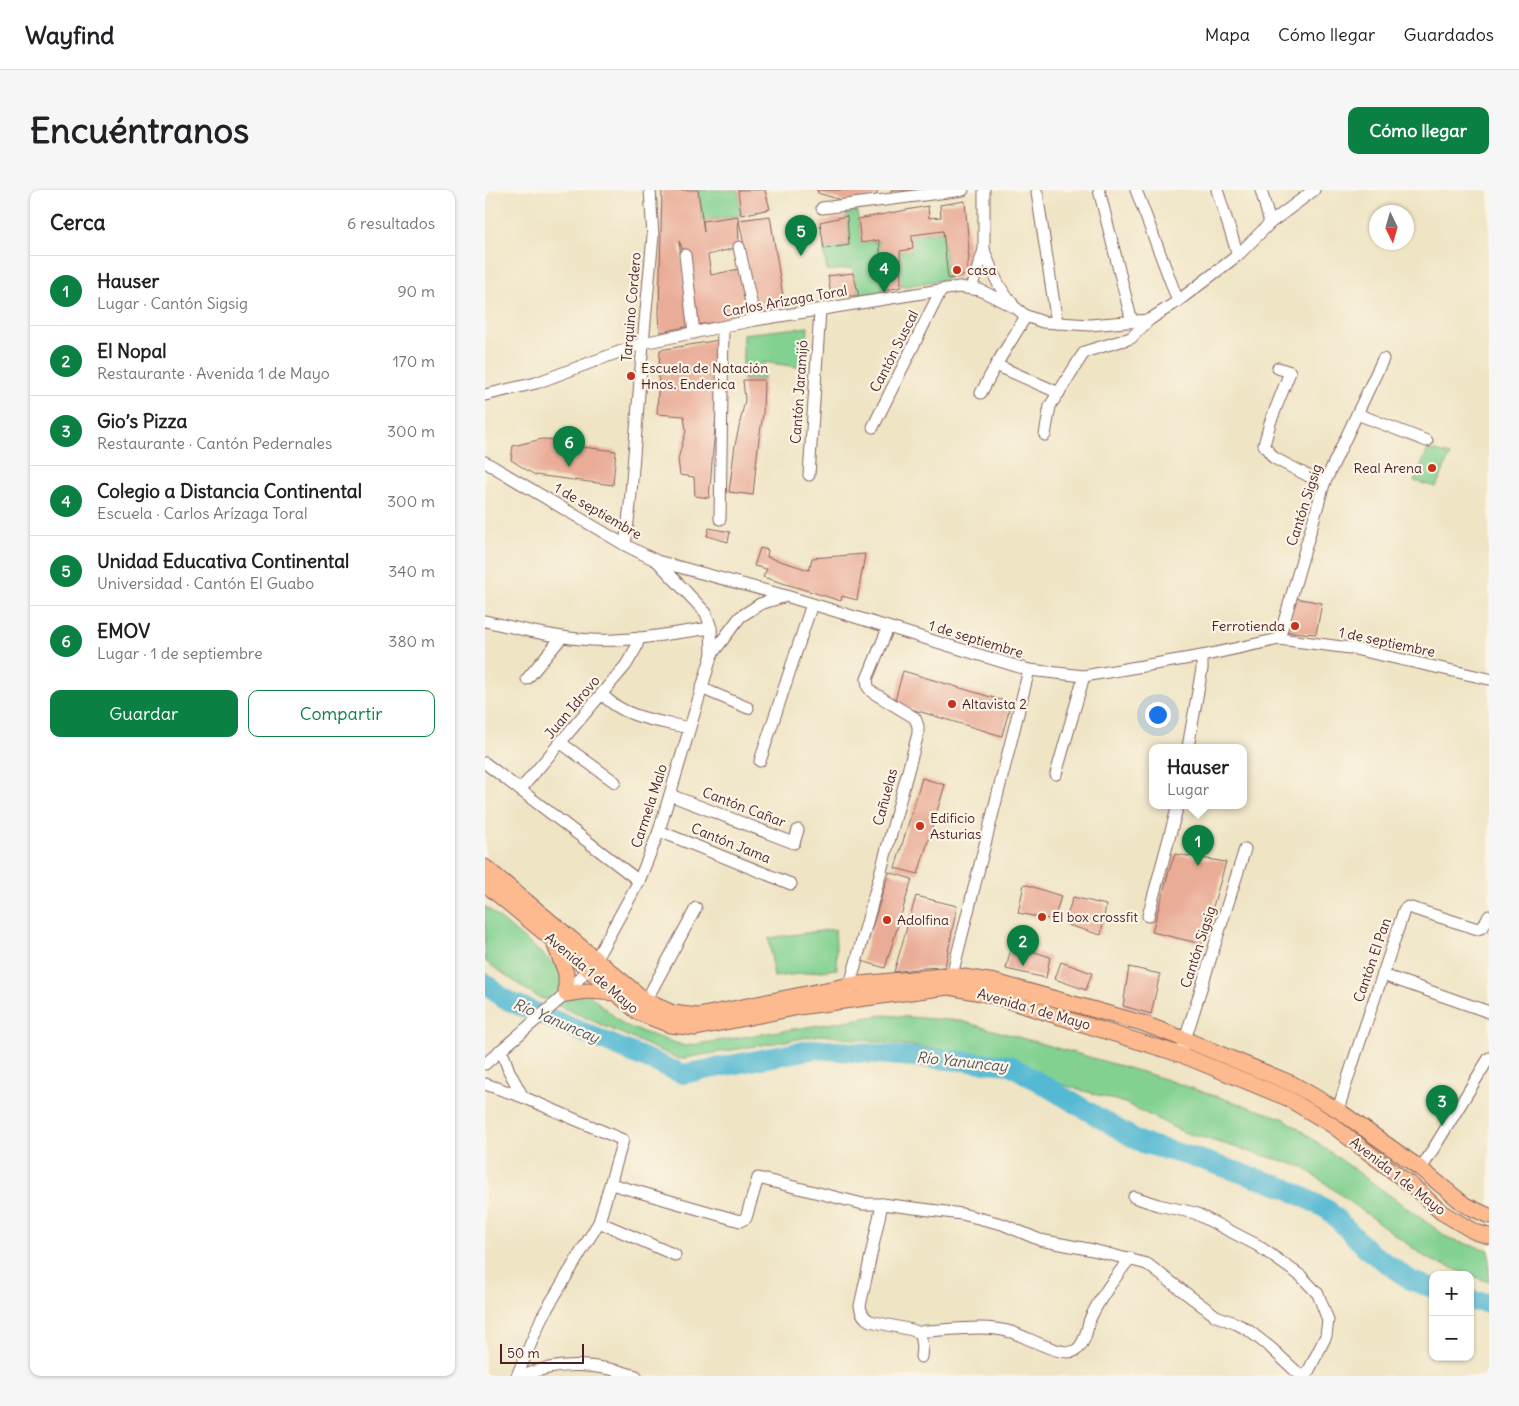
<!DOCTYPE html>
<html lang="es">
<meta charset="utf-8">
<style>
body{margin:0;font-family:Delius,sans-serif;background:#f6f6f6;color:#202124}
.controls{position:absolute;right:15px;bottom:15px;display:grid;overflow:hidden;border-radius:10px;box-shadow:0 1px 4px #0004}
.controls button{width:45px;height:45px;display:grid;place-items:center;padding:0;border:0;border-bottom:1px solid #e0e0e0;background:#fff;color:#202124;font:25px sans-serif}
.compass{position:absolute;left:884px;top:15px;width:45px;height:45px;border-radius:50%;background:#fff;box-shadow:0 1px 4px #0004;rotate:175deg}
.scale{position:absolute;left:15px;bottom:12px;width:84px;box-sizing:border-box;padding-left:5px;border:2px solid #4a1f2b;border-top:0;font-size:14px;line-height:18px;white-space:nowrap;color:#4a1f2b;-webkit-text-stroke:4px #fcf5e5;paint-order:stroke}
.you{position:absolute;left:672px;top:524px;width:18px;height:18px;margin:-12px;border:4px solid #fff;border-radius:50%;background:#1a73e8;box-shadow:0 0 0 8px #1a73e833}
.badge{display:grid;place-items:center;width:32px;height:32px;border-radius:50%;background:#0b8043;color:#fff;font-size:16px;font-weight:700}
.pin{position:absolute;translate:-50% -41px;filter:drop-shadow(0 1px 2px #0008)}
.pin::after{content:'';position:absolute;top:26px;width:18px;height:15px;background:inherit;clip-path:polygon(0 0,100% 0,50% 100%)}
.popup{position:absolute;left:664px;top:554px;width:98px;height:65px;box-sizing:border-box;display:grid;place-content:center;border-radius:10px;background:#fff;filter:drop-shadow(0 1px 4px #0005);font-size:16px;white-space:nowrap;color:#757577}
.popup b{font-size:19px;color:#202124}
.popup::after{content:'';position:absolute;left:50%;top:100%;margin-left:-10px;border:10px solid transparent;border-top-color:#fff}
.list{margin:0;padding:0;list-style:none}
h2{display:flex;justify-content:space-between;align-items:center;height:65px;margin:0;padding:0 20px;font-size:21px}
h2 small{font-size:16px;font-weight:400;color:#757577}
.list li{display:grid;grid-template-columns:32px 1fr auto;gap:15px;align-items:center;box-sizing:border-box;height:70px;padding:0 20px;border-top:1px solid #e0e0e0}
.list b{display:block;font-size:19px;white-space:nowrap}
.list p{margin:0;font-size:16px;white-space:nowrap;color:#757577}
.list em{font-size:16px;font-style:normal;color:#757577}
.actions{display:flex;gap:10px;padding:15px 20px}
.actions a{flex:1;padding:11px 0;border:1px solid #0b8043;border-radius:10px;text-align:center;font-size:18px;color:#0b8043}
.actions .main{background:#0b8043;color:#fff}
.map{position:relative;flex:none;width:1004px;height:1186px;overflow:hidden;border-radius:10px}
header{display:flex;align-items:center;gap:30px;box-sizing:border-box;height:70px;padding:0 25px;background:#fff;border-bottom:1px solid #e0e0e0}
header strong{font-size:24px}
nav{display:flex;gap:28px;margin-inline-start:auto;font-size:18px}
.intro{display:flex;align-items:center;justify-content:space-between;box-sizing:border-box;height:120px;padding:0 30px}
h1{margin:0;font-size:35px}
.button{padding:12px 22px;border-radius:10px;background:#0b8043;color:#fff;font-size:18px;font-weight:700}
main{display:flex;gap:30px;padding:0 30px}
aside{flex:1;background:#fff;border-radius:10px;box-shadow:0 1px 4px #0004}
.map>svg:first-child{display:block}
.green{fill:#82d191;stroke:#66785e}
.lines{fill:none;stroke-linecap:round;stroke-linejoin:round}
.river{stroke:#54b9d3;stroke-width:20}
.building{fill:#e9ac97}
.minor-casing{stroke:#846461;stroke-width:13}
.major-casing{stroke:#846461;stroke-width:17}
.minor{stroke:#fff;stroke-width:11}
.major{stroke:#fcba8e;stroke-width:15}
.poi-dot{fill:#c8321e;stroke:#fcf5e5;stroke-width:2}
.labels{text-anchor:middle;stroke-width:4.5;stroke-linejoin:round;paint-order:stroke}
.poi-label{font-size:14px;fill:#4a1f2b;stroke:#fcf5e5;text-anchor:start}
.street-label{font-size:14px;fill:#4a1f2b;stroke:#fcf5e5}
.water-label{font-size:15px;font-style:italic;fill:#4e5566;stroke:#fcf5e5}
</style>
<header>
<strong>Wayfind</strong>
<nav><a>Mapa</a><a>Cómo llegar</a><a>Guardados</a></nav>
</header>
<div class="intro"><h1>Encuéntranos</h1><a class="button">Cómo llegar</a></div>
<main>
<aside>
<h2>Cerca<small>6 resultados</small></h2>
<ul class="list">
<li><span class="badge">1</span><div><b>Hauser</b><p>Lugar · Cantón Sigsig</p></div><em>90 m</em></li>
<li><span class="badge">2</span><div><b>El Nopal</b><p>Restaurante · Avenida 1 de Mayo</p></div><em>170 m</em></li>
<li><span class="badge">3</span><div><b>Gio’s Pizza</b><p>Restaurante · Cantón Pedernales</p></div><em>300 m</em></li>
<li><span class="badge">4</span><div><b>Colegio a Distancia Continental</b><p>Escuela · Carlos Arízaga Toral</p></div><em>300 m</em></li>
<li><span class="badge">5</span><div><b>Unidad Educativa Continental</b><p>Universidad · Cantón El Guabo</p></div><em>340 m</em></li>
<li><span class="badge">6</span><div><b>EMOV</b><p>Lugar · 1 de septiembre</p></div><em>380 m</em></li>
</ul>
<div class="actions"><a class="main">Guardar</a><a>Compartir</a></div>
</aside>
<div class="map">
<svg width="1004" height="1186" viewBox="0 0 1004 1186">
<rect width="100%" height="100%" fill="#fcf5e5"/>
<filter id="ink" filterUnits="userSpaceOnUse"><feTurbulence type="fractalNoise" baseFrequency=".02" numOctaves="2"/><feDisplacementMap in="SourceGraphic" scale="10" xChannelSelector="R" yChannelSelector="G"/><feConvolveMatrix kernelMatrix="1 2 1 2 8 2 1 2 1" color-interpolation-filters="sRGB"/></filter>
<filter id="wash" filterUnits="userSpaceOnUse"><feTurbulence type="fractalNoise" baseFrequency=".0096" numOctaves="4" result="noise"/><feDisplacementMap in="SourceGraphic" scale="20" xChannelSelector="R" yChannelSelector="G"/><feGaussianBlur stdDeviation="1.12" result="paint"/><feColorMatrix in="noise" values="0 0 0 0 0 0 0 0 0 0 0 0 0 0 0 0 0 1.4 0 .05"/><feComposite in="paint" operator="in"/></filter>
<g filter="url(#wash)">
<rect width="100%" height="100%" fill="#efe4c4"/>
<g class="green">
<path d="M213 0H253L256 25 218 31Z"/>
<path d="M372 21 376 53 394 51 399 100 374 106 367 78 342 81 339 59 364 55 361 23Z"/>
<path d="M458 41 463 89 416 97 415 61 427 45Z"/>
<path d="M323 137 320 178 279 172V190H258V144Z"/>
<path d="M943 259 965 265 951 297 929 291Z"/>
<path d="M0 716 75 779 140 836 200 856 398 825 476 831 664 884 800 929 966 1050 1004 1060V1092L943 1069 818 977 698 942 640 913 460 860 336 845 194 869 49 805 0 771Z"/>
<path d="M350 739 352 779 289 787 284 748Z"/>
</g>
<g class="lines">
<g class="river">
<path d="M0 793 19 809 198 884 330 859 525 875 657 953 711 968 801 998 843 1020 885 1062 927 1091 948 1098"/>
<path d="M985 1111 1004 1113"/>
</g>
</g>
<g id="blocks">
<g class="building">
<path d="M177 0H213L219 42 218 31 253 26 254 57 223 65 226 85 254 79 265 127 212 135 200 65 194 51 206 136 175 142 174 123Z"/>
<path d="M253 0H280L285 19 256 25Z"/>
<path d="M332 0H392V7L359 11 333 3Z"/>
<path d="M406 0H427V1L406 5Z"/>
<path d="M480 11 484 59 483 60 484 67 481 85 463 89 458 41 427 45 428 59 415 61 416 97 399 101 394 50 376 53 373 29 443 16 444 28 456 27 455 15Z"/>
<path d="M285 26 299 113 273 125 254 30Z"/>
<path d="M362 26 364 55 339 59 335 32Z"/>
<path d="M368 83 374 106H346L343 86Z"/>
<path d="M234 150 232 214 224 308 210 306 209 287 195 285 193 269 201 241 199 226 172 224 175 160Z"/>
<path d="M258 190H279L278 224 273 256 268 305 244 302 250 255 260 210Z"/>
<path d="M57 249 82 250 80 255 131 261 128 295 50 285 26 270 28 256Z"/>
<path d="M224 338 245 342 243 352 222 346Z"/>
<path d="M275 358 283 360 282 367 324 380 327 368 380 364 372 410 357 406 356 411 278 387 282 379 269 376Z"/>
<path d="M810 408 837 413 831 444 802 442Z"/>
<path d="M418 481 526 513 517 546 409 514Z"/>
<path d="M437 588 460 595 433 684 410 678Z"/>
<path d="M690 664 741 672 717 754 667 742 684 681Z"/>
<path d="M404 682 427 689 400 778 377 771Z"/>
<path d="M539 694 576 706 569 730 533 723Z"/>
<path d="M431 706 472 716 460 777 437 778 409 782Z"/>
<path d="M588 707 621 715 616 745 579 734Z"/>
<path d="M527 754 565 767 561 788 521 779Z"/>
<path d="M576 772 607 783 601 800 570 789Z"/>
<path d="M644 777 675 784 666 824 638 816Z"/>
</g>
</g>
</g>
<g filter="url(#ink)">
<use href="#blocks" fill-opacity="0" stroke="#846461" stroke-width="1"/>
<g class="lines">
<defs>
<g id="minor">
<path d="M614 0 647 132"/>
<path d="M651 0 693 111"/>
<path d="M732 0 753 65"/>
<path d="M776 0 785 33"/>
<path d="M552 3 572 133"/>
<path d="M337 18 478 0"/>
<path d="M254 57 270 130"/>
<path d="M499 60C506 79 513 98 527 113"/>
<path d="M200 65 209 143"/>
<path d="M486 98 499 60V0"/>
<path d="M511 175 574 203"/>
<path d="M793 178 805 182 785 233 779 255 789 268 839 294"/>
<path d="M496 203 511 175 541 126"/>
<path d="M0 205 51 193 158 153 270 130 474 97 495 100 531 118 541 126 558 132 605 135 664 130 693 111 753 65 785 33 829 0"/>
<path d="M872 224 942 251"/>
<path d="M388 237 456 100"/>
<path d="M560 245 565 216 598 164 602 161 646 148 664 130"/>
<path d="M0 272 140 355 172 371 301 406 544 480 599 486 717 466 794 449 865 458 1004 489"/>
<path d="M324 285 335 121"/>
<path d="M235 329 238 137"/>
<path d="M140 355 145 315 158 153 168 46 165 0"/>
<path d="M173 372 221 423 226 438 227 464"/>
<path d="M0 431C35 439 70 448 107 450 146 452 187 443 226 438"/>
<path d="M794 449 839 294 898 169"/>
<path d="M42 489 77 447"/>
<path d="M216 498 263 518"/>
<path d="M117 504C138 528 174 531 204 538"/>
<path d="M76 553 130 592"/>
<path d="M703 557 717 479V466"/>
<path d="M275 571 327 414"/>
<path d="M0 573 154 691"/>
<path d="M571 584 599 486"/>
<path d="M35 600 141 475 151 458 154 448"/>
<path d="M185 605 309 653 313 640"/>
<path d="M174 641 306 694"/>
<path d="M663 726 693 615"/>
<path d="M467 785 544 480"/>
<path d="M898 785 1004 822"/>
<path d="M365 802V795L433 544V536L430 528 387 502 383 497 382 489 403 438"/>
<path d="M157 818 211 718"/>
<path d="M698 856 760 659"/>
<path d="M14 861 19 867 24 881 38 907"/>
<path d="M0 874 81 804 111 769 154 691 174 641 227 464 255 427 275 414 301 406"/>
<path d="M0 894 38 907 138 950 114 1032 57 1127 32 1186"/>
<path d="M853 920C873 853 898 787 919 720L923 717 993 739 998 737 1004 726"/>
<path d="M936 979 1004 868"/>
<path d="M126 994 255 1031 261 1028 273 988 378 1014H397L477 1024 517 1034 555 1050 608 1060 662 1074 731 1126 752 1134 763 1140 786 1158 816 1186"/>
<path d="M649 1007 673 1015 710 1023 772 1055 816 1086 833 1104 843 1130 841 1146 821 1186"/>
<path d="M397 1014 375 1116C376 1123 379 1128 385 1131L427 1140 435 1143 437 1157 436 1167"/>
<path d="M114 1032 190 1065"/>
<path d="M435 1143 439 1141C465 1140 501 1134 526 1142 541 1146 578 1169 591 1160 600 1155 602 1138 605 1129 615 1107 630 1088 645 1068"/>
<path d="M38 1186C73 1170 115 1174 151 1186"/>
</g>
<g id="major">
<path d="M0 677 161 811 188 823 213 826 365 795 467 785 510 792 657 833 699 849 808 894 853 920 936 979 980 1015 1004 1026"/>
<path d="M0 694 103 779 154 823 185 835 211 838 314 817 463 797 505 805 697 865 802 908 847 935 930 998 956 1022 990 1042 1004 1046"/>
<path d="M69 753 81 783V804L102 801 131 803"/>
</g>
</defs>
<use href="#minor" class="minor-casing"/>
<use href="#major" class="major-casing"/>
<use href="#minor" class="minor"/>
<use href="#major" class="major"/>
</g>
</g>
<g class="poi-dot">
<circle cx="472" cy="80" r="5"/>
<circle cx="146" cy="186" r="5"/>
<circle cx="947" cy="278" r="5"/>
<circle cx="810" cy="436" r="5"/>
<circle cx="467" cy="514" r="5"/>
<circle cx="435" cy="636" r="5"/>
<circle cx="557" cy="727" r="5"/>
<circle cx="402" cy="730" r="5"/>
</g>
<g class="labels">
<g class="poi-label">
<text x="482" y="85">casa</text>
<text x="156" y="183">Escuela de Natación<tspan x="156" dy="16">Hnos. Enderica</tspan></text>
<text x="937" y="283" text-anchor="end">Real Arena</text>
<text x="800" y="441" text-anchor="end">Ferrotienda</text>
<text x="477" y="519">Altavista 2</text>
<text x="445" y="633">Edificio<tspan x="445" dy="16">Asturias</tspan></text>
<text x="567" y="732">El box crossfit</text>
<text x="412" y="735">Adolfina</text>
</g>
<g class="street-label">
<text transform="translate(300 111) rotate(-10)" y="5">Carlos Arízaga Toral</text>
<text transform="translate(146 117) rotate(-85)" y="5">Tarquino Cordero</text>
<text transform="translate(409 161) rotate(-63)" y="5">Cantón Suscal</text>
<text transform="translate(314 202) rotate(-86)" y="5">Cantón Jaramijó</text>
<text transform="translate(819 315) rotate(-72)" y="5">Cantón Sigsig</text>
<text transform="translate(113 321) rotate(30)" y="5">1 de septiembre</text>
<text transform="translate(491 449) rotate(17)" y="5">1 de septiembre</text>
<text transform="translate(902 452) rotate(12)" y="5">1 de septiembre</text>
<text transform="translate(87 517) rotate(-50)" y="5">Juan Idrovo</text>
<text transform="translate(400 607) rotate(-75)" y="5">Cañuelas</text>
<text transform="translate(164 616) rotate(-72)" y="5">Carmela Malo</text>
<text transform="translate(259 617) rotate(21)" y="5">Cantón Cañar</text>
<text transform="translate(246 653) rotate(22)" y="5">Cantón Jama</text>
<text transform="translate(713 757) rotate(-72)" y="5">Cantón Sigsig</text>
<text transform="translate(887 770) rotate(-71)" y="5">Cantón El Pan</text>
<text transform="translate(107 783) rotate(40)" y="5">Avenida 1 de Mayo</text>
<text transform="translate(549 819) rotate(16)" y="5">Avenida 1 de Mayo</text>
<text transform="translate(913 986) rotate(38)" y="5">Avenida 1 de Mayo</text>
</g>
<g class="water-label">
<text transform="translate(71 831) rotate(23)" y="5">Río Yanuncay</text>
<text transform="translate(477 872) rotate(6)" y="5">Río Yanuncay</text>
</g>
</g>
</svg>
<div class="controls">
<button>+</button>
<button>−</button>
</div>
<svg class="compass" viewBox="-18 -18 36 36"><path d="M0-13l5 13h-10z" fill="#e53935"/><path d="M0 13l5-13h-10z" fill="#757577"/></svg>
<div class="scale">50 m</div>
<div class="you"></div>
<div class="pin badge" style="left:713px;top:676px">1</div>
<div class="popup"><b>Hauser</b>Lugar</div>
<div class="pin badge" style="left:538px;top:776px">2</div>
<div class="pin badge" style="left:957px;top:936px">3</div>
<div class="pin badge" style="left:399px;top:103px">4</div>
<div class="pin badge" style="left:316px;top:66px">5</div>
<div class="pin badge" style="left:84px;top:277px">6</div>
</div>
</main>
